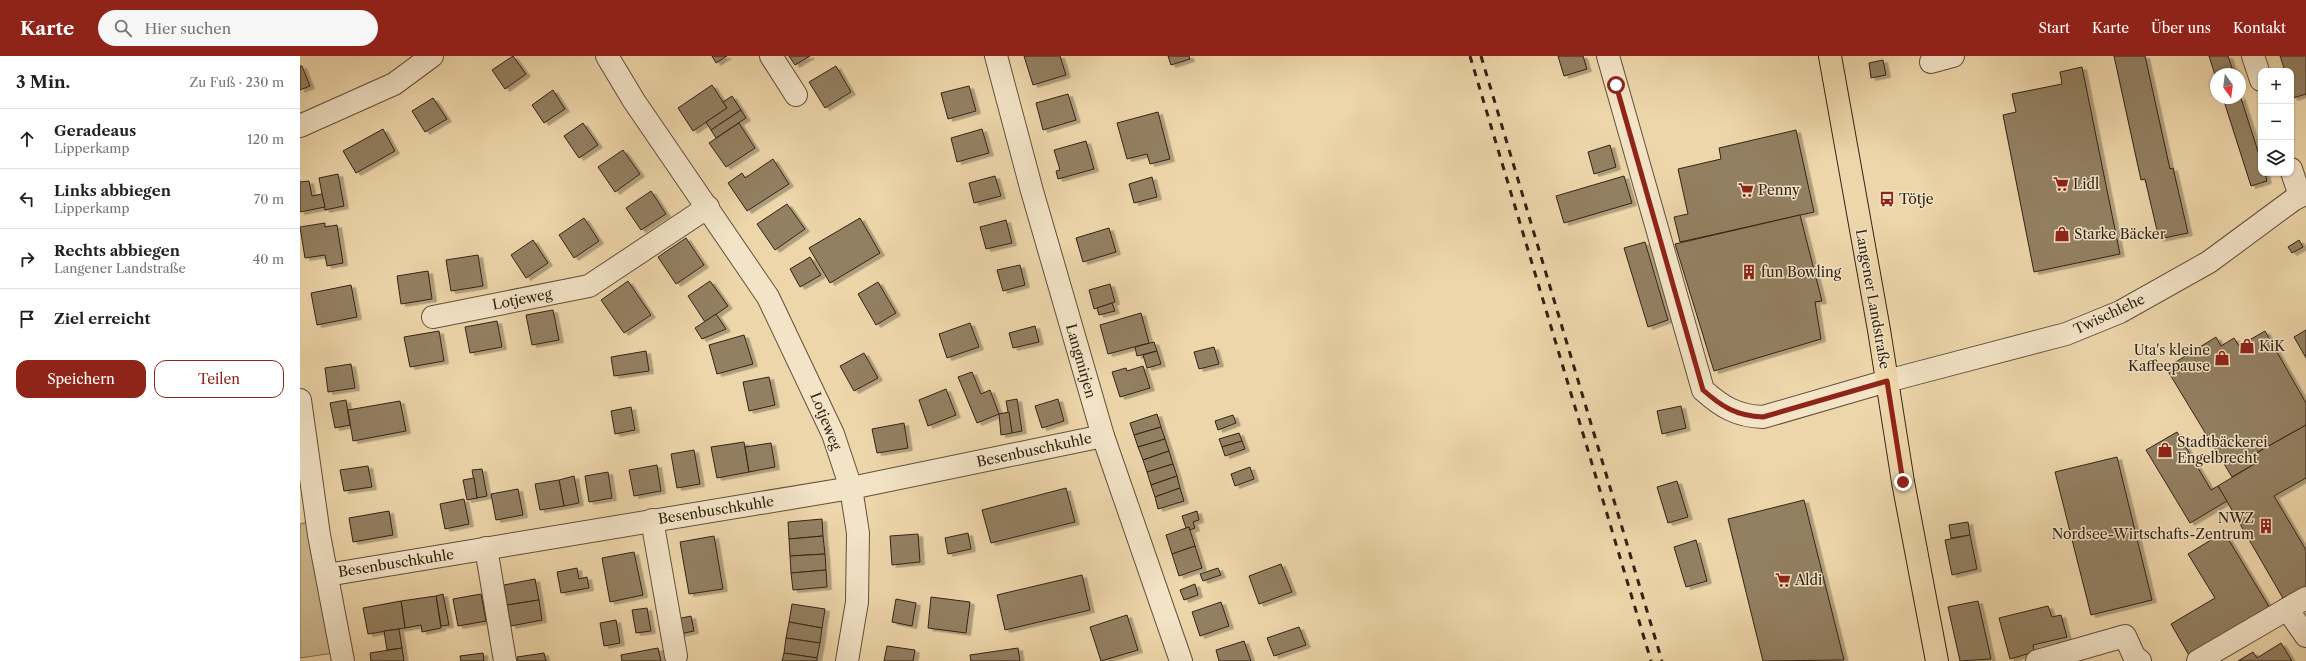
<!DOCTYPE html>
<html lang="de">
<meta charset="utf-8">
<style>
body{margin:0;font-family:"Libre Caslon Text",serif;background:#f6f6f6;color:#202124}
.controls{position:absolute;right:12px;top:12px;display:grid;overflow:hidden;border-radius:8px;box-shadow:0 1px 3px #0004}
.controls button{width:36px;height:36px;display:grid;place-items:center;padding:0;border:0;border-bottom:1px solid #e0e0e0;background:#fff;color:#202124;font:20px sans-serif}
.compass{position:absolute;left:1910px;top:12px;width:36px;height:36px;border-radius:50%;background:#fff;box-shadow:0 1px 3px #0004;rotate:166deg}
.stop{position:absolute;width:12px;height:12px;margin:-9px;border:3px solid #8f2418;border-radius:50%;background:#fff}
.stop.end{background:#8f2418;border-color:#fff;box-shadow:0 1px 4px #0008}
.list{margin:0;padding:0;list-style:none}
h2{display:flex;justify-content:space-between;align-items:center;height:52px;margin:0;padding:0 16px;font-size:17px}
h2 small{font-size:13px;font-weight:400;color:#757577}
.list li{display:grid;grid-template-columns:26px 1fr auto;gap:12px;align-items:center;box-sizing:border-box;height:60px;padding:0 16px;border-top:1px solid #e0e0e0}
.list b{display:block;font-size:15px;white-space:nowrap}
.list p{margin:0;font-size:13px;white-space:nowrap;color:#757577}
.list em{font-size:13px;font-style:normal;color:#757577}
.actions{display:flex;gap:8px;padding:12px 16px}
.actions a{flex:1;padding:9px 0;border:1px solid #8f2418;border-radius:12px;text-align:center;font-size:14px;color:#8f2418}
.actions .main{background:#8f2418;color:#fff}
.icon{flex:none;width:22px;height:22px;fill:none;stroke:currentColor;stroke-width:2;stroke-linecap:round;stroke-linejoin:round}
.map{position:relative;flex:none;width:2006px;height:605px;overflow:hidden}
header{display:flex;align-items:center;gap:24px;box-sizing:border-box;height:56px;padding:0 20px;background:#8f2418;color:#fff}
header strong{font-size:19px}
nav{display:flex;gap:22px;margin-inline-start:auto;font-size:14px}
.search{width:280px;height:36px;background:#f6f6f6;display:flex;align-items:center;gap:10px;box-sizing:border-box;padding:0 14px;border-radius:22px;color:#757577;font-size:15px}
main{display:flex}
aside{flex:1;background:#fff}
.map>svg:first-child{display:block}
.green{fill:#cdb890;stroke:#806e52}
.building{fill:#938062;stroke:#322313;filter:url(#shadow)}
.lines{fill:none;stroke-linecap:round;stroke-linejoin:round}
.minor-casing{stroke:#615039;stroke-width:24}
.major-casing{stroke:#322313;stroke-width:24}
.minor{stroke:#f3e4c8;stroke-width:22}
.major{stroke:#edd6aa;stroke-width:22}
.rail{stroke:#322313;stroke-width:3;stroke-dasharray:7 7;stroke-linecap:butt}
.route{stroke:#8f2418;stroke-width:5}
.labels{text-anchor:middle;stroke-width:3;stroke-linejoin:round;paint-order:stroke}
.poi-label{font-size:14px;fill:#322313;stroke:#f3e4c8;text-anchor:start}
.street-label{font-size:14px;fill:#322313;stroke:#f3e4c8}
</style>
<header>
<strong>Karte</strong>
<div class="search"><svg class="icon" aria-label="search" viewBox="0 0 24 24"><circle cx="10" cy="10" r="6"/><path d="M15 15l6 6"/></svg>Hier suchen</div>
<nav><a>Start</a><a>Karte</a><a>Über uns</a><a>Kontakt</a></nav>
</header>
<main>
<aside>
<h2>3 Min.<small>Zu Fuß · 230 m</small></h2>
<ul class="list">
<li><svg class="icon" aria-label="ahead" viewBox="0 0 24 24"><path d="M12 20V5M6 11l6-6 6 6"/></svg><div><b>Geradeaus</b><p>Lipperkamp</p></div><em>120 m</em></li>
<li><svg class="icon" aria-label="left" viewBox="0 0 24 24"><path d="M17 20v-9H6M10 6l-5 5 5 5"/></svg><div><b>Links abbiegen</b><p>Lipperkamp</p></div><em>70 m</em></li>
<li><svg class="icon" aria-label="right" viewBox="0 0 24 24"><path d="M7 20v-9h11M14 6l5 5-5 5"/></svg><div><b>Rechts abbiegen</b><p>Langener Landstraße</p></div><em>40 m</em></li>
<li><svg class="icon" aria-label="arrive" viewBox="0 0 24 24"><path d="M6 21V4h12l-3 4 3 4H6"/></svg><div><b>Ziel erreicht</b></div></li>
</ul>
<div class="actions"><a class="main">Speichern</a><a>Teilen</a></div>
</aside>
<div class="map">
<svg width="2006" height="605" viewBox="0 0 2006 605">
<defs>
<filter id="shadow"><feDropShadow dx="4.5" dy="2.5" stdDeviation="0" flood-color="#0004"/></filter>
</defs>
<rect width="100%" height="100%" fill="#edd6aa"/>
<filter id="stains"><feTurbulence type="fractalNoise" baseFrequency=".005" numOctaves="4"/><feColorMatrix values="0 0 0 0 .2 0 0 0 0 .09 0 0 0 0 .02 0 0 0 .5 -.17"/></filter>
<radialGradient id="worn" r=".72"><stop offset=".6" stop-color="#630" stop-opacity="0"/><stop offset="1" stop-color="#630" stop-opacity=".3"/></radialGradient>
<path class="green" d="M11 465 34 597 0 602V468Z"/>
<g class="building">
<path d="M213 0 226 18 205 33 192 14Z"/>
<path d="M412 0H427L416 7Z"/>
<path d="M489 0H510L495 9Z"/>
<path d="M724 0H760L766 19 733 29Z"/>
<path d="M868 0H889L890 3 871 9Z"/>
<path d="M1258 0H1283L1287 13 1264 20Z"/>
<path d="M1814 0H1845L1870 113 1873 112 1888 177 1859 183 1845 123 1841 124Z"/>
<path d="M1909 0H1928L1934 18H1916V22Z"/>
<path d="M1980 0H2006V38L1993 42 1991 35V15H1985Z"/>
<path d="M1583 4 1586 19 1571 22 1569 7Z"/>
<path d="M0 10H2L10 30 0 34Z"/>
<path d="M536 10 551 36 525 52 509 26Z"/>
<path d="M1782 11 1820 198 1734 216 1703 59 1716 56 1712 38 1762 28 1760 16Z"/>
<path d="M412 29 427 52 393 75 378 52Z"/>
<path d="M669 30 676 55 648 63 641 37Z"/>
<path d="M253 34 265 53 244 67 232 49Z"/>
<path d="M768 38 776 64 743 74 736 47Z"/>
<path d="M1940 39 1961 105V117H1965L1967 125 1951 130 1923 42H1940Z"/>
<path d="M432 40 441 54 411 74 406 66 427 52 423 46Z"/>
<path d="M133 42 147 63 125 76 112 55Z"/>
<path d="M441 54 446 62 416 82 411 74Z"/>
<path d="M858 56 870 103 850 108 847 98 827 103 817 67Z"/>
<path d="M283 67 298 89 279 102 264 80Z"/>
<path d="M439 67 455 92 426 111 409 87Z"/>
<path d="M83 73 95 95 56 117 43 95Z"/>
<path d="M682 73 689 97 657 106 651 82Z"/>
<path d="M1496 74 1514 156 1380 186 1374 161 1388 158 1378 113 1421 103 1419 92Z"/>
<path d="M786 85 794 113 758 123 756 115 760 114 754 94Z"/>
<path d="M1310 89 1316 111 1294 118 1288 96Z"/>
<path d="M323 94 340 118 315 136 298 111Z"/>
<path d="M473 103 489 128 447 155 428 127 442 117 445 122Z"/>
<path d="M38 118 44 150 25 154 19 122Z"/>
<path d="M695 120 701 140 674 147 669 127Z"/>
<path d="M1324 120 1332 147 1264 167 1256 140Z"/>
<path d="M852 121 857 141 834 147 829 128Z"/>
<path d="M9 125 12 140 22 138 25 151 0 156V126Z"/>
<path d="M351 135 366 158 341 174 326 152Z"/>
<path d="M487 148 505 173 475 194 457 168Z"/>
<path d="M1500 159 1522 245 1515 246 1521 283 1414 315 1375 188Z"/>
<path d="M284 162 299 185 274 202 259 179Z"/>
<path d="M560 162 580 197 530 227 509 192Z"/>
<path d="M706 164 712 187 686 193 680 171Z"/>
<path d="M25 167V171L37 169 43 207 27 210 25 199 5 202 0 171Z"/>
<path d="M809 172 816 196 783 206 776 182Z"/>
<path d="M386 182 404 209 376 228 358 201Z"/>
<path d="M233 184 248 207 226 222 211 199Z"/>
<path d="M1999 184 2003 191 1992 197 1988 191Z"/>
<path d="M1345 186 1368 264 1348 271 1324 192Z"/>
<path d="M178 199 183 230 151 235 146 204Z"/>
<path d="M510 201 521 219 500 231 490 213Z"/>
<path d="M720 209 725 229 703 235 697 214Z"/>
<path d="M128 215 132 243 101 248 97 220Z"/>
<path d="M328 225 351 259 324 277 301 244Z"/>
<path d="M410 225 428 250 405 266 388 240Z"/>
<path d="M578 226 596 257 576 269 558 238Z"/>
<path d="M810 228 815 246 794 253 789 234Z"/>
<path d="M51 229 57 261 17 269 11 237Z"/>
<path d="M812 247 815 255 799 259 797 252Z"/>
<path d="M253 254 259 284 232 289 226 259Z"/>
<path d="M841 257 849 287 808 298 800 269Z"/>
<path d="M416 258 426 273 402 283 395 272Z"/>
<path d="M197 265 202 291 170 297 165 271Z"/>
<path d="M670 267 679 291 647 302 639 278Z"/>
<path d="M735 270 739 286 713 292 709 277Z"/>
<path d="M2006 274V302L1994 281Z"/>
<path d="M139 275 144 305 110 311 104 281Z"/>
<path d="M1965 275 2006 347V369L1951 400 1956 407 1932 421 1866 312 1916 281 1921 290 1934 282 1939 290Z"/>
<path d="M444 279 453 308 417 318 409 289Z"/>
<path d="M854 286 857 295 837 300 835 291Z"/>
<path d="M914 291 919 308 899 313 894 296Z"/>
<path d="M346 295 349 315 314 320 311 301Z"/>
<path d="M857 295 861 308 847 312 843 299Z"/>
<path d="M564 297 578 322 554 335 540 310Z"/>
<path d="M51 308 55 332 28 336 25 312Z"/>
<path d="M843 310 850 332 820 341 812 316 826 312 827 315Z"/>
<path d="M672 316 681 338 690 334 699 358 677 367 658 321Z"/>
<path d="M469 321 475 349 449 355 443 326Z"/>
<path d="M646 333 656 359 628 370 619 344Z"/>
<path d="M717 343 722 375 712 377 706 345Z"/>
<path d="M758 343 764 365 742 372 735 350Z"/>
<path d="M46 344 50 369 35 372 30 347Z"/>
<path d="M100 345 106 375 53 385 48 354Z"/>
<path d="M1381 350 1386 372 1362 378 1357 355Z"/>
<path d="M331 351 335 374 315 378 311 355Z"/>
<path d="M709 356 712 377 701 379 699 358Z"/>
<path d="M857 358 861 371 834 379 830 367Z"/>
<path d="M933 359 936 367 918 374 915 365Z"/>
<path d="M604 367 608 392 577 397 572 373Z"/>
<path d="M2006 369V422L1974 440 2006 494V531L1984 544 1918 430 1956 407 1951 400Z"/>
<path d="M861 371 865 383 838 391 834 379Z"/>
<path d="M1877 376 1911 434 1918 430 1927 445 1890 467 1846 394Z"/>
<path d="M939 377 942 385 922 391 919 383Z"/>
<path d="M865 383 869 395 843 404 838 391Z"/>
<path d="M942 385 945 393 925 400 922 391Z"/>
<path d="M444 386 449 416 417 422 411 391Z"/>
<path d="M471 387 475 411 449 416 445 391Z"/>
<path d="M394 394 400 428 377 432 371 398Z"/>
<path d="M869 395 873 408 847 416 843 404Z"/>
<path d="M1817 401 1852 544 1791 559 1755 416Z"/>
<path d="M873 408 877 420 851 429 847 416Z"/>
<path d="M357 409 361 435 334 440 329 414Z"/>
<path d="M68 410 72 431 44 435 40 414Z"/>
<path d="M950 411 954 423 935 430 931 418Z"/>
<path d="M182 413 187 440 177 442 172 414Z"/>
<path d="M308 416 312 442 289 446 285 420Z"/>
<path d="M274 420 279 447 264 450 259 424Z"/>
<path d="M877 420 880 432 855 441 851 429Z"/>
<path d="M174 422 177 442 167 444 163 424Z"/>
<path d="M259 424 264 450 240 454 235 428Z"/>
<path d="M1377 425 1388 461 1368 467 1357 431Z"/>
<path d="M766 432 775 466 691 487 682 454Z"/>
<path d="M880 432 884 445 858 453 855 441Z"/>
<path d="M218 433 223 459 196 464 191 438Z"/>
<path d="M164 443 169 468 145 473 140 448Z"/>
<path d="M1504 444 1544 604 1463 605 1428 463Z"/>
<path d="M89 455 93 479 53 486 49 462Z"/>
<path d="M897 455 899 464 893 466 895 472 890 474 889 471 886 472 882 460Z"/>
<path d="M522 463 523 480 489 483 488 466Z"/>
<path d="M1668 466 1670 479 1651 482 1649 469Z"/>
<path d="M889 471 895 490 872 498 866 479Z"/>
<path d="M1924 476 1971 554 1890 601 1871 568 1915 542 1888 498Z"/>
<path d="M668 477 671 493 648 498 645 482Z"/>
<path d="M618 478 620 506 592 509 590 480Z"/>
<path d="M1670 479 1677 513 1652 519 1645 484Z"/>
<path d="M414 480 423 533 389 538 380 486Z"/>
<path d="M523 480 525 498 490 500 489 483Z"/>
<path d="M1396 484 1407 525 1386 531 1374 491Z"/>
<path d="M895 490 902 512 879 520 872 498Z"/>
<path d="M334 496 343 539 310 546 302 502Z"/>
<path d="M525 498 526 514 491 517 490 500Z"/>
<path d="M981 508 992 536 959 548 949 520Z"/>
<path d="M277 512 279 523 287 521 289 532 261 537 257 516Z"/>
<path d="M918 512 921 519 903 525 900 518Z"/>
<path d="M526 514 527 531 493 534 491 517Z"/>
<path d="M782 519 790 554 705 574 697 539Z"/>
<path d="M235 523 239 544 207 549 204 529Z"/>
<path d="M895 528 898 539 884 544 880 534Z"/>
<path d="M143 538 149 569 141 570 136 540Z"/>
<path d="M181 538 186 565 158 570 153 543Z"/>
<path d="M136 540 141 572 122 576 121 569 105 572 101 545Z"/>
<path d="M631 541 670 546 666 577 628 572Z"/>
<path d="M596 543 616 547 612 570 592 566Z"/>
<path d="M239 544 242 564 211 570 207 549Z"/>
<path d="M101 545 105 572 68 578 63 552Z"/>
<path d="M1678 545 1691 603 1660 605 1648 551Z"/>
<path d="M921 546 929 570 900 580 892 556Z"/>
<path d="M492 548 525 553 522 572 489 566Z"/>
<path d="M1748 550 1752 561 1761 559 1767 581 1733 589 1734 596 1710 603 1699 562Z"/>
<path d="M347 552 351 575 336 577 332 554Z"/>
<path d="M827 559 838 594 801 605 790 571Z"/>
<path d="M391 560 394 575 380 578 377 563Z"/>
<path d="M316 564 320 587 304 590 300 567Z"/>
<path d="M489 566 522 572 520 587 486 582Z"/>
<path d="M999 571 1006 589 974 600 967 582Z"/>
<path d="M99 573 102 592 87 594 84 575Z"/>
<path d="M486 582 520 587 517 602 484 597Z"/>
<path d="M944 585 951 605H919L916 594Z"/>
<path d="M1981 587 1992 605H1938L1953 596 1957 602Z"/>
<path d="M587 590 615 594 613 605H584Z"/>
<path d="M102 592 104 605H71L70 597Z"/>
<path d="M358 592 361 605H322L321 599Z"/>
<path d="M718 592 720 605H671L670 599Z"/>
<path d="M183 597 184 605H161L160 600Z"/>
<path d="M244 597 246 605H218L217 601Z"/>
<path d="M484 597 517 602V605H482Z"/>
</g>
<g class="lines">
<defs>
<g id="minor">
<path d="M307 0 334 45 468 241 533 378 551 432 558 477 557 546 547 605"/>
<path d="M471 0 496 39"/>
<path d="M696 0 732 135 803 380 881 605"/>
<path d="M1308 0 1403 334C1422 351 1437 360 1463 361L1587 325 1766 278 1820 256 1909 206 1993 144 2006 137"/>
<path d="M1953 0 1961 24"/>
<path d="M1631 6 1653 0"/>
<path d="M0 70 94 28 132 0"/>
<path d="M1991 113 2000 140"/>
<path d="M133 261 289 230 408 151"/>
<path d="M0 344 19 479 43 605"/>
<path d="M352 464 376 600"/>
<path d="M186 492 205 605"/>
<path d="M27 519 551 432 803 380"/>
<path d="M2006 542 1987 553 2006 580"/>
<path d="M1737 605 1825 580 1834 600 1840 605"/>
<path d="M1898 605 1987 553"/>
</g>
<path id="major" d="M1530 0 1579 274 1603 426 1637 605"/>
</defs>
<use href="#minor" class="minor-casing"/>
<use href="#major" class="major-casing"/>
<use href="#minor" class="minor"/>
<use href="#major" class="major"/>
<g class="rail">
<path d="M1170 0 1351 605"/>
<path d="M1181 0 1362 605"/>
</g>
</g>
<g class="lines">
<path class="route" d="M1316 29 1403 334C1422 351 1437 360 1463 361L1587 325 1603 426"/>
</g>
<defs>
<symbol id="supermarket-bare" viewBox="-9 -9 18 18"><path d="M-6-5.5h2.5l.6 2H6L4.5 2H-2.5L-4.4-4H-6ZM-1.5 3.2a1.3 1.3 0 1 0 .1 0ZM3 3.2a1.3 1.3 0 1 0 .1 0Z" fill="#8f2418" stroke="#f3e4c8" stroke-width="2.5" paint-order="stroke"/></symbol>
<symbol id="bus-bare" viewBox="-9 -9 18 18"><path d="M-5-6H5V4H4V6H2V4H-2V6H-4V4H-5ZM-3.5-4V0h7V-4ZM-3.5 1.2v1.5H-2V1.2ZM2 1.2v1.5H3.5V1.2Z" fill="#8f2418" stroke="#f3e4c8" stroke-width="2.5" paint-order="stroke"/></symbol>
<symbol id="shop-bare" viewBox="-9 -9 18 18"><path d="M-5-2.5h2.3a2.7 3.5 0 0 1 5.4 0H5L5.5 6h-11ZM-1.5-2.5h3a1.5 2.3 0 0 0-3 0Z" fill="#8f2418" stroke="#f3e4c8" stroke-width="2.5" paint-order="stroke"/></symbol>
<symbol id="building-bare" viewBox="-9 -9 18 18"><path d="M-4-6H4V6H1V3H-1V6H-4ZM-2.5-4.3h1.7v1.8h-1.7ZM.8-4.3h1.7v1.8H.8ZM-2.5-1h1.7V.8h-1.7ZM.8-1h1.7V.8H.8Z" fill="#8f2418" stroke="#f3e4c8" stroke-width="2.5" paint-order="stroke"/></symbol>
</defs>
<g fill-rule="evenodd">
<use href="#supermarket-bare" x="1750" y="117" width="22" height="22"/>
<use href="#supermarket-bare" x="1435" y="123" width="22" height="22"/>
<use href="#bus-bare" x="1576" y="132" width="22" height="22"/>
<use href="#shop-bare" x="1751" y="167" width="22" height="22"/>
<use href="#building-bare" x="1438" y="205" width="22" height="22"/>
<use href="#shop-bare" x="1936" y="279" width="22" height="22"/>
<use href="#shop-bare" x="1911" y="291" width="22" height="22"/>
<use href="#shop-bare" x="1854" y="383" width="22" height="22"/>
<use href="#building-bare" x="1955" y="459" width="22" height="22"/>
<use href="#supermarket-bare" x="1472" y="513" width="22" height="22"/>
</g>
<g class="labels">
<g class="poi-label">
<text x="1773" y="133">Lidl</text>
<text x="1458" y="139">Penny</text>
<text x="1599" y="148">Tötje</text>
<text x="1774" y="183">Starke Bäcker</text>
<text x="1461" y="221">fun Bowling</text>
<text x="1959" y="295">KiK</text>
<text x="1910" y="299" text-anchor="end">Uta's kleine<tspan x="1910" dy="16">Kaffeepause</tspan></text>
<text x="1877" y="391">Stadtbäckerei<tspan x="1877" dy="16">Engelbrecht</tspan></text>
<text x="1954" y="467" text-anchor="end">NWZ<tspan x="1954" dy="16">Nordsee-Wirtschafts-Zentrum</tspan></text>
<text x="1495" y="529">Aldi</text>
</g>
<g class="street-label">
<text transform="translate(222 243) rotate(-11)" y="5">Lotjeweg</text>
<text transform="translate(1573 243) rotate(80)" y="5">Langener Landstraße</text>
<text transform="translate(1809 258) rotate(-25)" y="5">Twischlehe</text>
<text transform="translate(781 305) rotate(74)" y="5">Langmirjen</text>
<text transform="translate(526 365) rotate(68)" y="5">Lotjeweg</text>
<text transform="translate(734 394) rotate(-12)" y="5">Besenbuschkuhle</text>
<text transform="translate(416 454) rotate(-9)" y="5">Besenbuschkuhle</text>
<text transform="translate(96 507) rotate(-9)" y="5">Besenbuschkuhle</text>
</g>
</g>
<rect width="100%" height="100%" filter="url(#stains)"/>
<rect width="100%" height="100%" fill="url(#worn)"/>
</svg>
<div class="controls">
<button>+</button>
<button>−</button>
<button><svg class="icon" aria-label="layers" viewBox="0 0 24 24"><path d="M12 4l9 5-9 5-9-5zM3 14l9 5 9-5"/></svg></button>
</div>
<svg class="compass" viewBox="-18 -18 36 36"><path d="M0-13l5 13h-10z" fill="#e53935"/><path d="M0 13l5-13h-10z" fill="#757577"/></svg>
<div class="stop" style="left:1316px;top:29px"></div>
<div class="stop end" style="left:1603px;top:426px"></div>
</div>
</main>
